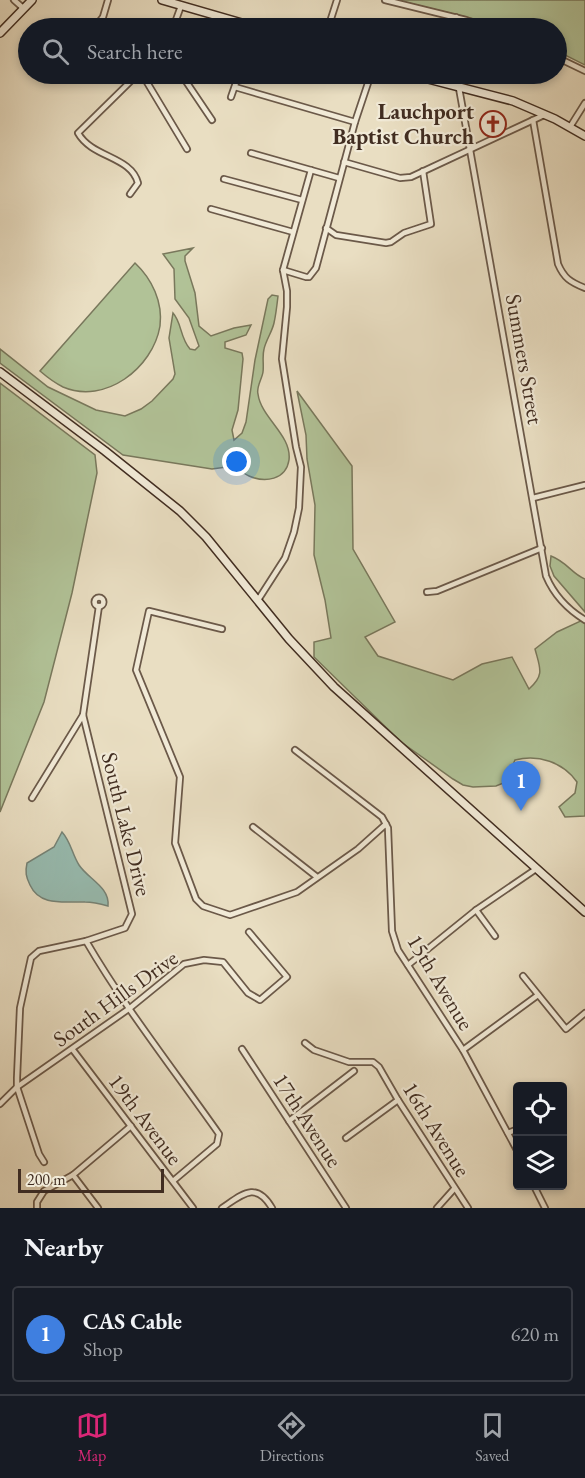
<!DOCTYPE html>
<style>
body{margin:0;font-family:"EB Garamond",serif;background:#20242c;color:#f1f3f6}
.controls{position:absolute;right:18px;bottom:18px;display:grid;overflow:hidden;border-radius:6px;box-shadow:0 3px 9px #0003}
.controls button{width:54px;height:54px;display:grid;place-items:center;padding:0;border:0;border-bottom:2px solid #363941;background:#171b24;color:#f1f3f6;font:30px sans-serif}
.scale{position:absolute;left:18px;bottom:15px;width:146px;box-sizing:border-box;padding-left:6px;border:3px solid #412d21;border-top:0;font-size:16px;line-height:21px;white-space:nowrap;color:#412d21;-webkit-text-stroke:4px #f1ead7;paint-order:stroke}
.you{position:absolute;left:237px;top:462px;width:21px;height:21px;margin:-15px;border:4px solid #fff;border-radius:50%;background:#1a73e8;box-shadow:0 0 0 9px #1a73e833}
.badge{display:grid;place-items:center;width:39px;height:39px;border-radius:50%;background:#db2777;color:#fff;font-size:20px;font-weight:700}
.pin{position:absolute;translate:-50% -50px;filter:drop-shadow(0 2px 3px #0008)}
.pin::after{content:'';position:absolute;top:32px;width:21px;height:18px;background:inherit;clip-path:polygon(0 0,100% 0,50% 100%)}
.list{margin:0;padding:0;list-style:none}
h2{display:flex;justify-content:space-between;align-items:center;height:78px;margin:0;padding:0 24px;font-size:26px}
h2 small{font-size:20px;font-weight:400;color:#9ea1a6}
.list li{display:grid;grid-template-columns:39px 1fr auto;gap:18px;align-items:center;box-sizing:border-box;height:96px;margin:0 12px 12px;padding:0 12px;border:2px solid #363941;border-radius:6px}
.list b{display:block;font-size:22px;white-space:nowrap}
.list p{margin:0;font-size:20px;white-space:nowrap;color:#9ea1a6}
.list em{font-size:20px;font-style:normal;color:#9ea1a6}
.icon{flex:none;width:33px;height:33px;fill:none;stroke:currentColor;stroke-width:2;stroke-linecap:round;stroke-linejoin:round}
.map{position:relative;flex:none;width:585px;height:1208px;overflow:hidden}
.search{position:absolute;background:#171b24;box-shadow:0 3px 9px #0003;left:18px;right:18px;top:18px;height:66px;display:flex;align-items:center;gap:15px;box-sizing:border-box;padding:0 21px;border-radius:33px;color:#9ea1a6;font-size:22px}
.sheet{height:186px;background:#171b24}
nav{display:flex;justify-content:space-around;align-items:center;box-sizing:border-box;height:84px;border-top:2px solid #363941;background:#171b24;font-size:16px;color:#9ea1a6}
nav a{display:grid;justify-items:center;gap:3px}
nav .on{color:#db2777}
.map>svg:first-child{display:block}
.green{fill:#b1c297;stroke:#79785c;stroke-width:1.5}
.water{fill:#97bcb1;stroke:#758377;stroke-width:1.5}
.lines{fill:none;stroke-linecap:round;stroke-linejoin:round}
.street-casing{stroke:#6b5949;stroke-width:8}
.secondary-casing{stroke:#412d21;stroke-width:10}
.street{stroke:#f1ead7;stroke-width:4.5}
.secondary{stroke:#f1ead7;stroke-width:7}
.labels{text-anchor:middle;stroke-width:4.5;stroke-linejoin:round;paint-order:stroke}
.poi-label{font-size:22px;font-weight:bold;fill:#412d21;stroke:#f1ead7;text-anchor:end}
.street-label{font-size:22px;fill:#412d21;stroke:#f1ead7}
</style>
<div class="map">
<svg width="585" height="1208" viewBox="0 0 585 1208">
<rect width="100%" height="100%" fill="#e9dec2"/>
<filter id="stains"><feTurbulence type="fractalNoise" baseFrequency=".00333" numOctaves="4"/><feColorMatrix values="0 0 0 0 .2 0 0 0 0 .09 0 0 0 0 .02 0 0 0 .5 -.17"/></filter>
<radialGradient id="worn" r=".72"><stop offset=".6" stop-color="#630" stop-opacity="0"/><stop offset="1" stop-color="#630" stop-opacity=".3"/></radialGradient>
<g class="green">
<path d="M396 0H585V65L557 51 556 28H498L474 19Z"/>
<path d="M193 248 185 256V261L195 293 199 326 211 336 234 328 251 325 246 335 225 342V348L242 353 243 359 238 410 232 430 234 440 242 433 246 422 255 360 268 299 272 295 278 296C277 305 276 314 274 323 272 332 266 340 264 349 262 357 264 364 263 372 262 379 256 387 258 394 261 418 292 435 289 460 286 480 265 483 249 476 244 474 239 469 234 466L212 469 123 455 0 363V349L48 387 96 410 125 416 141 409 152 401 173 379 175 374 169 338 173 313C182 323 180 338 190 349L195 350 199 346 189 318 175 299 174 269 163 254Z"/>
<path d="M135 263C152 279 163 302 160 326 153 368 105 405 63 387 55 383 47 377 40 371Z"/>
<path d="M0 383 95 455 97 473 72 593 44 702 0 812Z"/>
<path d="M297 391 352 466 353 549 395 622 365 637 378 656 453 680 482 664 512 657 529 689C545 675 540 668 535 649L557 632 585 619V816L565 817 559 807 575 793 577 782C563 762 538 754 515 760L506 782 496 786 473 787 463 785 453 779 401 742 314 657V642L331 638 325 600 314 555 315 505 307 459 306 435Z"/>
<path d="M551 556C567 562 572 574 585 579V612L554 576 550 566Z"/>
</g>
<path class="water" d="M62 832C71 842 72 854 79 865 88 879 110 887 108 906 101 904 93 902 85 902 65 901 40 907 30 885 26 877 25 872 27 863L54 847Z"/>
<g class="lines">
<defs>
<g id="street">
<path d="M14 0 23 8"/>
<path d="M385 0 466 20 489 28"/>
<path d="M94 28 103 17 108 0"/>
<path d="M173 28 181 6"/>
<path d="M328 28 337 0"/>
<path d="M453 28 456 17"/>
<path d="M556 57 585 71"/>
<path d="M142 74 187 149"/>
<path d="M181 74 212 120"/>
<path d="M235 87 355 122"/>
<path d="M459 88 546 576C554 595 567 609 585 620"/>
<path d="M231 97 239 74"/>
<path d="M533 120 558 264C564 278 570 282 585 288"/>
<path d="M570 127 585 103"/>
<path d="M251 153 339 178"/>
<path d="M344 162 400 178 411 177 544 115"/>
<path d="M224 179 302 200"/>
<path d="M130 194 138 183C131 156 92 158 78 133L138 74"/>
<path d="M211 209 293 232"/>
<path d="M326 228 336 235 386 243 391 242 404 233 431 224 423 171"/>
<path d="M283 270 306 277H309L316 268 355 122 371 74"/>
<path d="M533 498 585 485"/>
<path d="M427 592 437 591 542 548"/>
<circle cx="99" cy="602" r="4.5"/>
<path d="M258 600 285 558 294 532 299 508 301 467 296 447 282 359 287 307V291L283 270 311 170"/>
<path d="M222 629 149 611 136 670 180 777 175 843 196 899 203 906 230 915 297 892 358 849 386 824"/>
<path d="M295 750 382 817 388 828 392 931 398 950 463 1050 518 1152"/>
<path d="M32 798 83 715"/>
<path d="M253 827 317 877"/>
<path d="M476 910 495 936"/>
<path d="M86 941C125 1008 174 1070 219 1134L217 1144 173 1181"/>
<path d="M408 965 476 910 536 869"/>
<path d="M523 976 566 1029 585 1013"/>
<path d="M305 1043 314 1050 349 1062H373L379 1067 398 1100 468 1208"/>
<path d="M242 1049 346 1208"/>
<path d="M73 1050 193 1208"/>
<path d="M463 1050 538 995"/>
<path d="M0 1104 17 1087 130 1008 184 964 204 960 223 962 248 993 260 1000 287 977 249 932"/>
<path d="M289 1121 354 1071"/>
<path d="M508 1133 518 1129"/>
<path d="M346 1138 398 1100"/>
<path d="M44 1162 39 1154 17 1087V1078L20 1008 31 958 39 951 86 941 125 928 132 914 83 715 99 606"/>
<path d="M73 1175 98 1208"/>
<path d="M534 1186 545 1208"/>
<path d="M37 1208V1202L44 1191 73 1175 131 1126"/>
<path d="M222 1208C243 1194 256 1181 272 1208"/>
<path d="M437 1208 454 1189"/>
</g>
<g id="secondary">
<path d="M162 0 259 28"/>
<path d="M0 33 32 0"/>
<path d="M409 74 513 101 555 119 585 136"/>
<path d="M0 372 105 451 180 511 206 537 289 639 334 687 585 912"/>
</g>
</defs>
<use href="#street" class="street-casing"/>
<use href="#secondary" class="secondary-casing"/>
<use href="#street" class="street"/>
<use href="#secondary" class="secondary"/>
</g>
<defs>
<symbol id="church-ring" viewBox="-11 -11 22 22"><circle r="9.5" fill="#f1ead7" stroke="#8f2418" stroke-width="1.5"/><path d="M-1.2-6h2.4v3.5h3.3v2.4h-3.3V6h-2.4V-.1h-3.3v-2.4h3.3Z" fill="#8f2418"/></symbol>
</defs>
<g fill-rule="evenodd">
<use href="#church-ring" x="478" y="109" width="30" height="30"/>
</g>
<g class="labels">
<g class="poi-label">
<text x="474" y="119">Lauchport<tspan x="474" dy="25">Baptist Church</tspan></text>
</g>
<g class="street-label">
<text transform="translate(525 359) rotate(80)" y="8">Summers Street</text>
<text transform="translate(127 824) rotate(76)" y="8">South Lake Drive</text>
<text transform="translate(441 982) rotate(59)" y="8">15th Avenue</text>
<text transform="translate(115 998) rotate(-36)" y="8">South Hills Drive</text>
<text transform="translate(146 1119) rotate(53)" y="8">19th Avenue</text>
<text transform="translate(308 1120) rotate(57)" y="8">17th Avenue</text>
<text transform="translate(437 1129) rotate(58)" y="8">16th Avenue</text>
</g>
</g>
<rect width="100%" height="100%" filter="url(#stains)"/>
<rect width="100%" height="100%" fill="url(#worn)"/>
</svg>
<div class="controls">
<button><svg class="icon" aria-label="locate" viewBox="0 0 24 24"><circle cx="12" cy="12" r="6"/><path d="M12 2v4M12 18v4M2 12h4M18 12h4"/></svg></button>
<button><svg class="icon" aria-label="layers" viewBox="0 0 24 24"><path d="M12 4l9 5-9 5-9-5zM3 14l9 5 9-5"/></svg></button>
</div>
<div class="scale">200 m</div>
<div class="you"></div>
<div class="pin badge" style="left:521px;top:811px;background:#3f7fe0">1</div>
<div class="search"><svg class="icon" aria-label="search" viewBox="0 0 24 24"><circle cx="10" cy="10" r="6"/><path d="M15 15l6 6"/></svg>Search here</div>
</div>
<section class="sheet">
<h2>Nearby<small></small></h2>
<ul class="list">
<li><span class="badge" style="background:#3f7fe0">1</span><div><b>CAS Cable</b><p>Shop</p></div><em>620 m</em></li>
</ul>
</section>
<nav>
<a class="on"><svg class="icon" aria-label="map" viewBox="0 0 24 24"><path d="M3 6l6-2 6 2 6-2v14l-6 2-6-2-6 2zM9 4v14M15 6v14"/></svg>Map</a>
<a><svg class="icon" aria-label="directions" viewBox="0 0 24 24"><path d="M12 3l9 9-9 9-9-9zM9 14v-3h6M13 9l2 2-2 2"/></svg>Directions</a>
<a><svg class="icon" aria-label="saved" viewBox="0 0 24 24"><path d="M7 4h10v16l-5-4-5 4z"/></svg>Saved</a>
</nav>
